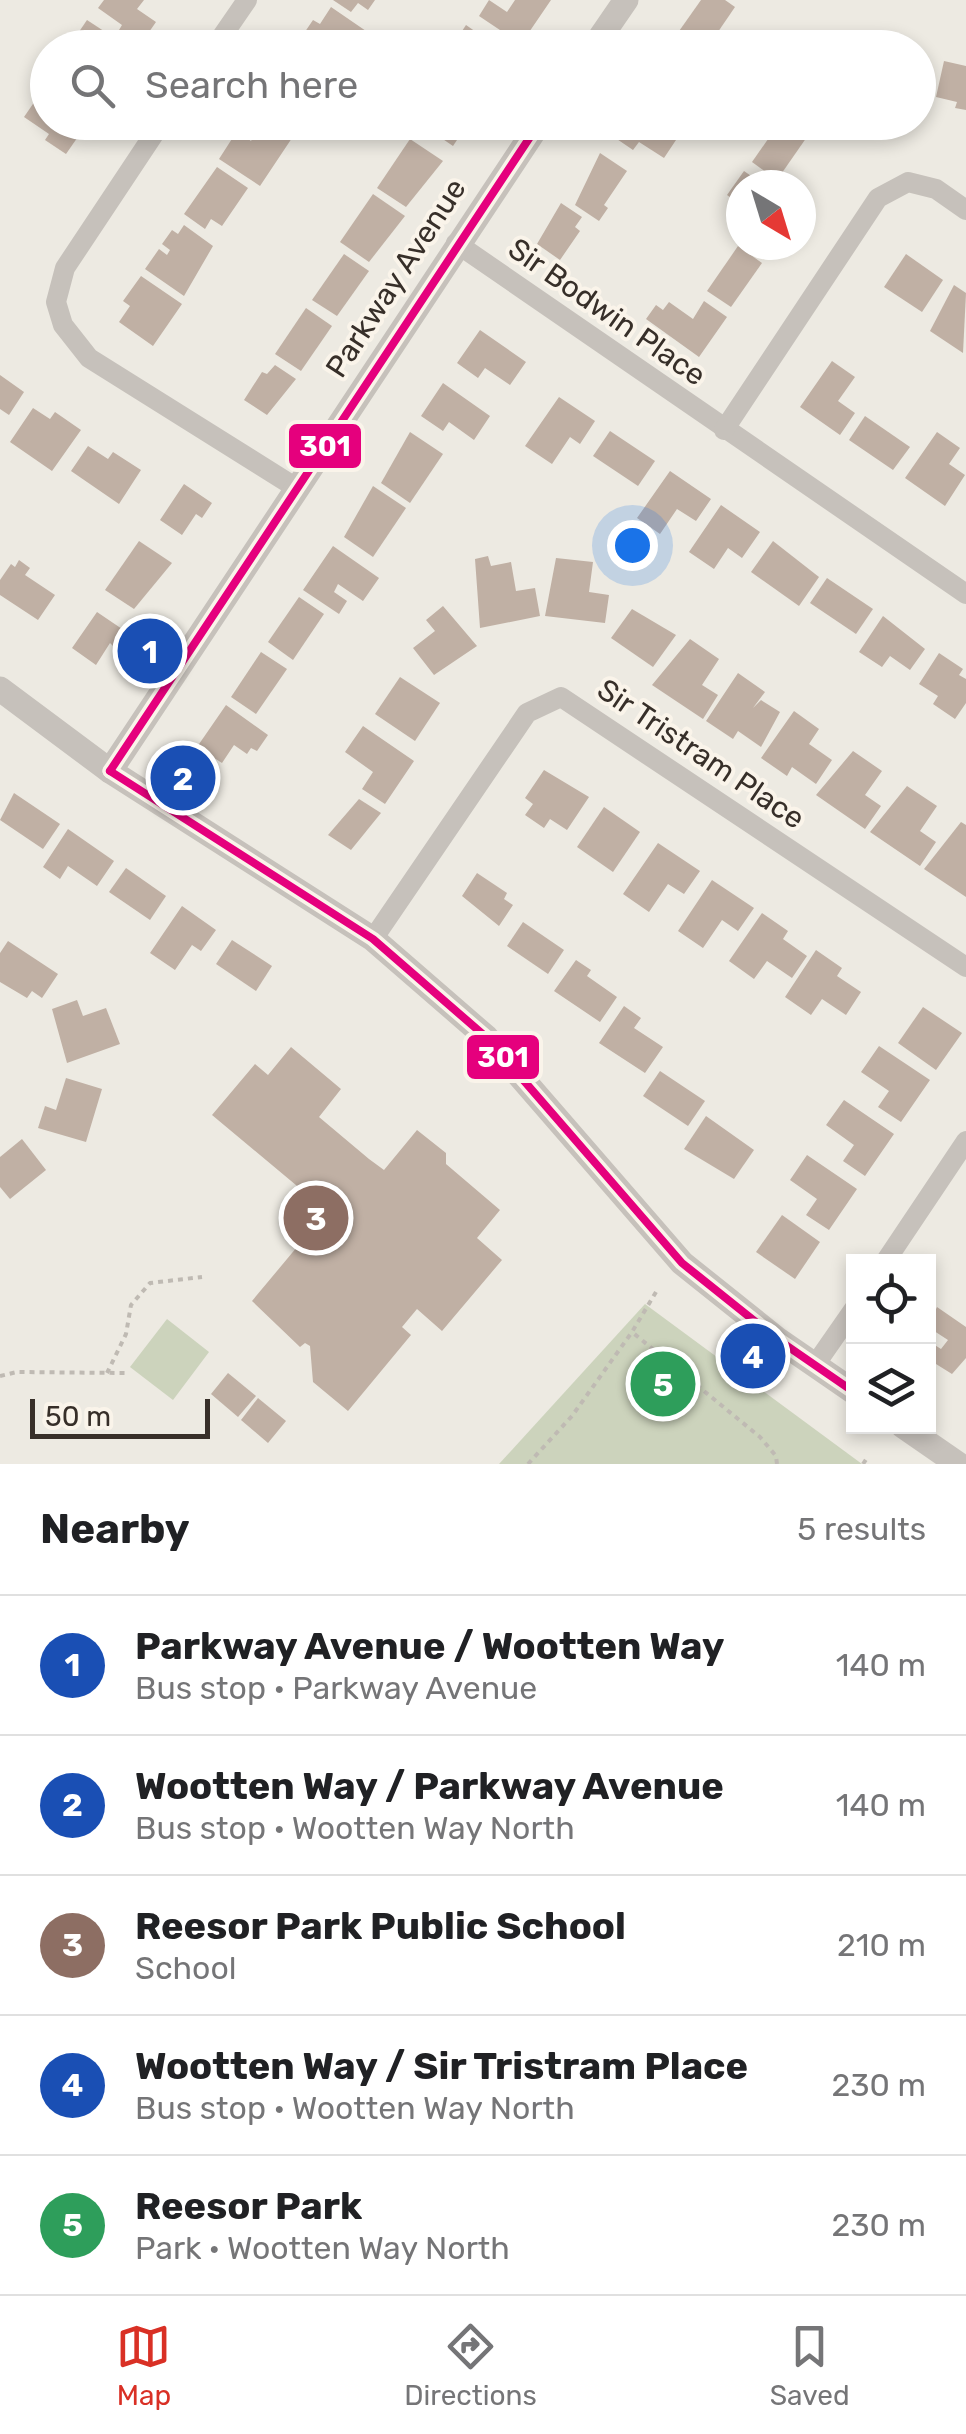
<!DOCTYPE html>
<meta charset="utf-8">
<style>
body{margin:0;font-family:Rubik,sans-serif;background:#f6f6f6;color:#202124}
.controls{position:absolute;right:30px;bottom:30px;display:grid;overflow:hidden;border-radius:0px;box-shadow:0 5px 15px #0003}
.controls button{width:90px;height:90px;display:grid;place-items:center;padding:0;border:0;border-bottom:2px solid #e0e0e0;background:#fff;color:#202124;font:50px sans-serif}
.compass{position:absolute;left:726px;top:170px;width:90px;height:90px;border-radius:50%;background:#fff;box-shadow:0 5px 15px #0003;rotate:142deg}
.scale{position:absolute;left:30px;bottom:25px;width:180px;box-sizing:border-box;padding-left:10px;border:5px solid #372f29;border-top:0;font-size:28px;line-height:35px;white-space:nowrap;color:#372f29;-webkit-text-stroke:8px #faf4ea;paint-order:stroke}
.you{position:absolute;left:632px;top:545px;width:35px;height:35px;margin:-25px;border:8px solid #fff;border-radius:50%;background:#1a73e8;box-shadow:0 0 0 15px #1a73e833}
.badge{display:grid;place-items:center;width:65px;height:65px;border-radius:50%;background:#d93025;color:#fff;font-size:32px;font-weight:700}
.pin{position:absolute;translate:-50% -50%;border:5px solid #fff;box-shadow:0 2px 10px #0006}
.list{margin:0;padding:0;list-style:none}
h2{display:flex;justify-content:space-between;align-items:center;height:130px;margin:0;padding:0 40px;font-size:42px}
h2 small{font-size:32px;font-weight:400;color:#757577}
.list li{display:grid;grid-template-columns:65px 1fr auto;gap:30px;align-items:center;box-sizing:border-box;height:140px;padding:0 40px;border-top:2px solid #e0e0e0}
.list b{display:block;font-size:38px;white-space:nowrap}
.list p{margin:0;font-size:32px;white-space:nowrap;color:#757577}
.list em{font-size:32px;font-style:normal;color:#757577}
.icon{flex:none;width:55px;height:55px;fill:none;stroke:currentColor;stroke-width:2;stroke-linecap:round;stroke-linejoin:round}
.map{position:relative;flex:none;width:966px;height:1464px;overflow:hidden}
.search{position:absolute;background:#fff;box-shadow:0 5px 15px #0003;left:30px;right:30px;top:30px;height:110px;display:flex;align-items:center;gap:25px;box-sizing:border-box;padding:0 35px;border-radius:55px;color:#757577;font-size:38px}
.sheet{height:830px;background:#fff}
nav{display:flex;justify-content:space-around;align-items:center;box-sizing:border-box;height:140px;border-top:2px solid #e0e0e0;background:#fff;font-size:28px;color:#757577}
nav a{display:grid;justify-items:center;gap:5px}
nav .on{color:#d93025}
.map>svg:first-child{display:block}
.green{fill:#ccd3bc}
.building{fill:#c0b0a4}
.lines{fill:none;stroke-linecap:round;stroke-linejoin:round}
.path{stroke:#bfbab3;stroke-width:4;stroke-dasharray:5 5;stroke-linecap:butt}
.minor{stroke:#c6c1bb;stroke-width:20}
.tertiary{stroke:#c6c1bb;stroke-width:25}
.bus-1-casing{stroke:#faf4ea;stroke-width:15}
.bus-1{stroke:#e5007d;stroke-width:8}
.labels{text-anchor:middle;stroke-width:8;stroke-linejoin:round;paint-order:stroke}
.street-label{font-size:30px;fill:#372f29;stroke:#faf4ea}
.line-badge{stroke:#faf4ea;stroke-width:4}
.badge-label{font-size:28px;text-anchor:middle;font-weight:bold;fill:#fff}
</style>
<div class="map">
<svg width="966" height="1464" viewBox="0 0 966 1464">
<rect width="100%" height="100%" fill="#edeae2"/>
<g class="green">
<path d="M645 1304 862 1464H499Z"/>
<path d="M167 1319 209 1352 173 1400 130 1367Z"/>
</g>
<g class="building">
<path d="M104 0H144L137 9 156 22 140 45 119 30 122 25 98 8Z"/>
<path d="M333 0H375L368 10 358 3 351 12Z"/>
<path d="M489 0 507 12 515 0H551L521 44 479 16Z"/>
<path d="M701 0H725L735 7 707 48H697L677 34Z"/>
<path d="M331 7 366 31 355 48H294L313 20 320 24Z"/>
<path d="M87 20 119 41 115 48H68Z"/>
<path d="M466 25 489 41 498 48H451Z"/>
<path d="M944 61 966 66V110L955 108 957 102 936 97Z"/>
<path d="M48 82V122H70L82 131 66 154 45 140 49 134 24 117Z"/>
<path d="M263 122 292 138 260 186 219 159 237 131 251 141Z"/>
<path d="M437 122H469L453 146 431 131Z"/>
<path d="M619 122H664L680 134 664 158 639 142 633 150 611 135Z"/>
<path d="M780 122H791L809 134 777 180 752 162Z"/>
<path d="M410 139 443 161 406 207 377 188Z"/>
<path d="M600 153 627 171 604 205 608 208 599 221 575 205Z"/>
<path d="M217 167 248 188 222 226 211 219 205 229 184 214Z"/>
<path d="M744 171 764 185H741V205L727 195Z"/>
<path d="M373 194 405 216 369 262 340 242Z"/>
<path d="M561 203 582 217 575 227 580 231 560 260 537 244Z"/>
<path d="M184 225 213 246 184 296 145 269 159 249 167 255 170 250 162 244 172 230 178 234Z"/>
<path d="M738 246 762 263 731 307 707 291Z"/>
<path d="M344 254 369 271 337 316 312 300Z"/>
<path d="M906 254 943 280 922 312 884 287Z"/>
<path d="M141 276 182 304 153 346 119 322 130 306 123 301Z"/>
<path d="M954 285 966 293 963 353 930 331Z"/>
<path d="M704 301 727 317 699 357 646 319 656 305 663 310 669 302 693 319Z"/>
<path d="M306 308 332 326 301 371 275 354Z"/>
<path d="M480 330 526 362 510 385 485 368 478 378 457 363Z"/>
<path d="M832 361 855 377 838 401 855 413 840 435 800 407Z"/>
<path d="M275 365 296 379 267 415 244 400 262 372 267 374Z"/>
<path d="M0 375 24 392 9 415 0 409Z"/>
<path d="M443 383 490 416 474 440 449 422 443 431 421 416Z"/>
<path d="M559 397 595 421 580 444 570 437 552 464 525 446Z"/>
<path d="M33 408 50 419 55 412 81 430 52 471 10 442Z"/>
<path d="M865 416 910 447 893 470 849 440Z"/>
<path d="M610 431 655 461 638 486 593 456Z"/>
<path d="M410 432 443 454 410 503 381 483Z"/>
<path d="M937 432 960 448 949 464 965 475 945 506 905 478Z"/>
<path d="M88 446 108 459 113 452 141 470 119 504 71 471Z"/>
<path d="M670 471 711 499 696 521 677 509 660 534 637 518Z"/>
<path d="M184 484 212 503 202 518 196 514 182 535 160 520Z"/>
<path d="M373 486 406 508 373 557 344 537Z"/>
<path d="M721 505 760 532 742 558 728 548 714 569 689 552Z"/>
<path d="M139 541 172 563 134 609 105 590Z"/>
<path d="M773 541 819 577 799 606 751 572Z"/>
<path d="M333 546 379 578 363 601 338 584 334 592 347 601 339 614 303 590Z"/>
<path d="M488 556 491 566 511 562 516 591 535 588 540 616 480 628 475 559Z"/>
<path d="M556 558 593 562 589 592 609 595 605 623 545 616Z"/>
<path d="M19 560 30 568 25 575 55 595 38 620 0 595V580L11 564 15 567Z"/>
<path d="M827 578 873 609 856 634 810 603Z"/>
<path d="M299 597 324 614 293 660 268 642Z"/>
<path d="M443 606 477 646 434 675 413 648 435 631 426 620Z"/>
<path d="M632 609 676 635 653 667 611 638Z"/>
<path d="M97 612 125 631 114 647 110 643 96 665 72 648Z"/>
<path d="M883 616 925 649 910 670 890 656 882 667 859 652Z"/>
<path d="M690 639 719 659 702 685 718 695 703 719 652 685Z"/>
<path d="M261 652 287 669 256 714 231 697Z"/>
<path d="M939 653 963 669 959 675 966 679V703L955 719 933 704 938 696 919 684Z"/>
<path d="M738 673 765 692 753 708 761 700 780 712 761 747 738 731 733 739 706 721Z"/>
<path d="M400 677 440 703 415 741 375 714Z"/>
<path d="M226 705 268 735 257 751 251 748 247 754 234 745 222 763 197 747Z"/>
<path d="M794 711 819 729 809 744 832 760 816 784 792 767 787 776 761 758Z"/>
<path d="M363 726 414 761 385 804 362 789 373 772 345 752Z"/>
<path d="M853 751 882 771 865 795 881 806 865 829 816 795Z"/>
<path d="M544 770 589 797 567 830 550 819 544 828 525 815 533 804 525 798Z"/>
<path d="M907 786 937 806 920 831 936 842 920 866 870 832Z"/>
<path d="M14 793 60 824 43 849 0 820Z"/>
<path d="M359 799 381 813 351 850 328 835Z"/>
<path d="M604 807 640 832 613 872 577 847Z"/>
<path d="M961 822 966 825V897L924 869Z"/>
<path d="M68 829 114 861 97 886 68 866 60 879 43 867Z"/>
<path d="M658 843 700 871 684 894 668 884 649 912 623 894Z"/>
<path d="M126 868 166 896 150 920 109 892Z"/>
<path d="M477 873 507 893 504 899 513 905 499 926 462 896Z"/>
<path d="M712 880 754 908 738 931 722 920 703 948 678 931Z"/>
<path d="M182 906 216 930 201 951 192 945 175 970 150 953Z"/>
<path d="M762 913 788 931 783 939 807 956 792 978 767 961 754 979 729 961Z"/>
<path d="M523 922 564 950 548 974 507 946Z"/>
<path d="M232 940 272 966 256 991 216 964Z"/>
<path d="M8 941 58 974 42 998 32 991 27 998 0 982V953Z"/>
<path d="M816 950 842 968 837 976 861 992 846 1015 822 999 811 1015 785 997Z"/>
<path d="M576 960 591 970 587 976 617 997 600 1022 554 991Z"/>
<path d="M77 1000 83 1016 106 1008 120 1044 67 1063 52 1009Z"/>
<path d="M624 1006 641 1018 634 1028 663 1047 645 1073 599 1043Z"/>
<path d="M923 1007 962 1033 936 1070 898 1043Z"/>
<path d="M879 1046 930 1080 901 1122 878 1107 889 1091 861 1072Z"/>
<path d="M291 1047 341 1089 319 1117 369 1159 384 1170 417 1130 446 1153V1164L500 1210 477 1238 502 1260 442 1331 417 1309 402 1327 411 1335 348 1411 313 1382 310 1346 305 1343 300 1347 252 1301 327 1211 212 1115 255 1064 268 1075Z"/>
<path d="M660 1071 705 1101 688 1126 643 1096Z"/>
<path d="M66 1078 102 1089 86 1142 38 1128 45 1106 56 1110Z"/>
<path d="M844 1100 894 1134 865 1176 843 1161 854 1145 826 1125Z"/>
<path d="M706 1116 754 1150 734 1179 684 1149Z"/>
<path d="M22 1139 46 1170 10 1199 0 1187V1157Z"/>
<path d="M807 1155 857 1189 829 1230 806 1215 817 1199 790 1180Z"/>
<path d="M782 1215 820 1242 795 1279 756 1252Z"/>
<path d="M937 1307 966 1327V1358L952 1374 928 1359 930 1342 941 1349 948 1340 928 1327Z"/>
<path d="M228 1373 256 1396 238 1417 211 1394Z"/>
<path d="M258 1398 286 1421 268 1443 241 1420Z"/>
</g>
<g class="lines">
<g class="path">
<path d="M656 1292 632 1332 760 1437 776 1456 777 1464"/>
<path d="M107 1373 126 1334 131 1305 150 1283 202 1277"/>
<path d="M0 1376 17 1372 125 1373"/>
<path d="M528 1464 572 1416 632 1332"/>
<path d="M863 1464 867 1458"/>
</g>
<g class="minor">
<path d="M214 48 247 0"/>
<path d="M162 122 65 268 56 302 63 325 89 358 298 489"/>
<path d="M456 243 966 594"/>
<path d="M724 430 878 198 908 182 936 189 966 210"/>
<path d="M373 939 527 713 561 697 966 967"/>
<path d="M885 1262 966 1141"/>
<path d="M815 1365 854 1309"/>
</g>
<g class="tertiary">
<path d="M593 48 626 0"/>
<path d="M0 689 110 771 373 939 486 1037 682 1263 777 1339 854 1392"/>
<path d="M110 771 540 122"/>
<path d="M903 1426 958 1464"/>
</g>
<defs>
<g id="bus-1">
<path d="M110 771 373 939 486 1037 682 1263 777 1339 854 1392"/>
<path d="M110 771 540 122"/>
</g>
</defs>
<use href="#bus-1" class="bus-1-casing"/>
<use href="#bus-1" class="bus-1"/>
</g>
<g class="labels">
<g class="street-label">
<text transform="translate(396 278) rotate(-57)" y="10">Parkway Avenue</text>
<text transform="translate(607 312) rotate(35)" y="10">Sir Bodwin Place</text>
<text transform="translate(701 754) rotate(34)" y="10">Sir Tristram Place</text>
</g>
</g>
<g class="line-badge">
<rect x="287" y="422" width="76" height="48" rx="10" fill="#e5007d"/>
<rect x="465" y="1033" width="76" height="48" rx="10" fill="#e5007d"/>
</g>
<g class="badge-label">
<text x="325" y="456">301</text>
<text x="503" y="1067">301</text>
</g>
</svg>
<div class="controls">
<button><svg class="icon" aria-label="locate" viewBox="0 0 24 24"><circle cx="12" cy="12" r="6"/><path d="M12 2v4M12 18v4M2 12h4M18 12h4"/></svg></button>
<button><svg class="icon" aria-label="layers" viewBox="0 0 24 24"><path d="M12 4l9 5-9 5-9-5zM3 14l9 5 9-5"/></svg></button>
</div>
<svg class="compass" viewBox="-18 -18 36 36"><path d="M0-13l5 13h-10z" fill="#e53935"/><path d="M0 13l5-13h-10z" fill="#757577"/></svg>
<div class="scale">50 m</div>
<div class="you"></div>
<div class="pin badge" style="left:150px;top:651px;background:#1a4fb4">1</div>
<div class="pin badge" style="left:183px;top:778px;background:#1a4fb4">2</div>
<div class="pin badge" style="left:316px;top:1218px;background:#8d6e63">3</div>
<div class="pin badge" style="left:753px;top:1356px;background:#1a4fb4">4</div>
<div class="pin badge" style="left:663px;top:1384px;background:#2e9e5b">5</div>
<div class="search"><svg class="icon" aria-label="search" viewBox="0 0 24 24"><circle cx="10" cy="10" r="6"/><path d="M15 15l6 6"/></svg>Search here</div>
</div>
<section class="sheet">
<h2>Nearby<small>5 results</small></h2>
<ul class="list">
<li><span class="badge" style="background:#1a4fb4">1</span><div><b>Parkway Avenue / Wootten Way</b><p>Bus stop · Parkway Avenue</p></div><em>140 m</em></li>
<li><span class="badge" style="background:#1a4fb4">2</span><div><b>Wootten Way / Parkway Avenue</b><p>Bus stop · Wootten Way North</p></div><em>140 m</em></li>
<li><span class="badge" style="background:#8d6e63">3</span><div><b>Reesor Park Public School</b><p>School</p></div><em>210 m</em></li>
<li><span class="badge" style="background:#1a4fb4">4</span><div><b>Wootten Way / Sir Tristram Place</b><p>Bus stop · Wootten Way North</p></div><em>230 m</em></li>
<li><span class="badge" style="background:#2e9e5b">5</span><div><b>Reesor Park</b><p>Park · Wootten Way North</p></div><em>230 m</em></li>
</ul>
</section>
<nav>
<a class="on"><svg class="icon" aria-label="map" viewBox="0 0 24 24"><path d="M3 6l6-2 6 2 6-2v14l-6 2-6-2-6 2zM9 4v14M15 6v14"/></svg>Map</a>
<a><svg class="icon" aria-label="directions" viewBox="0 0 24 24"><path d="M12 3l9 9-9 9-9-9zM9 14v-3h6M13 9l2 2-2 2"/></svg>Directions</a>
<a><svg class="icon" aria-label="saved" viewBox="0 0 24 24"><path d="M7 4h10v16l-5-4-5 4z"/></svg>Saved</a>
</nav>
